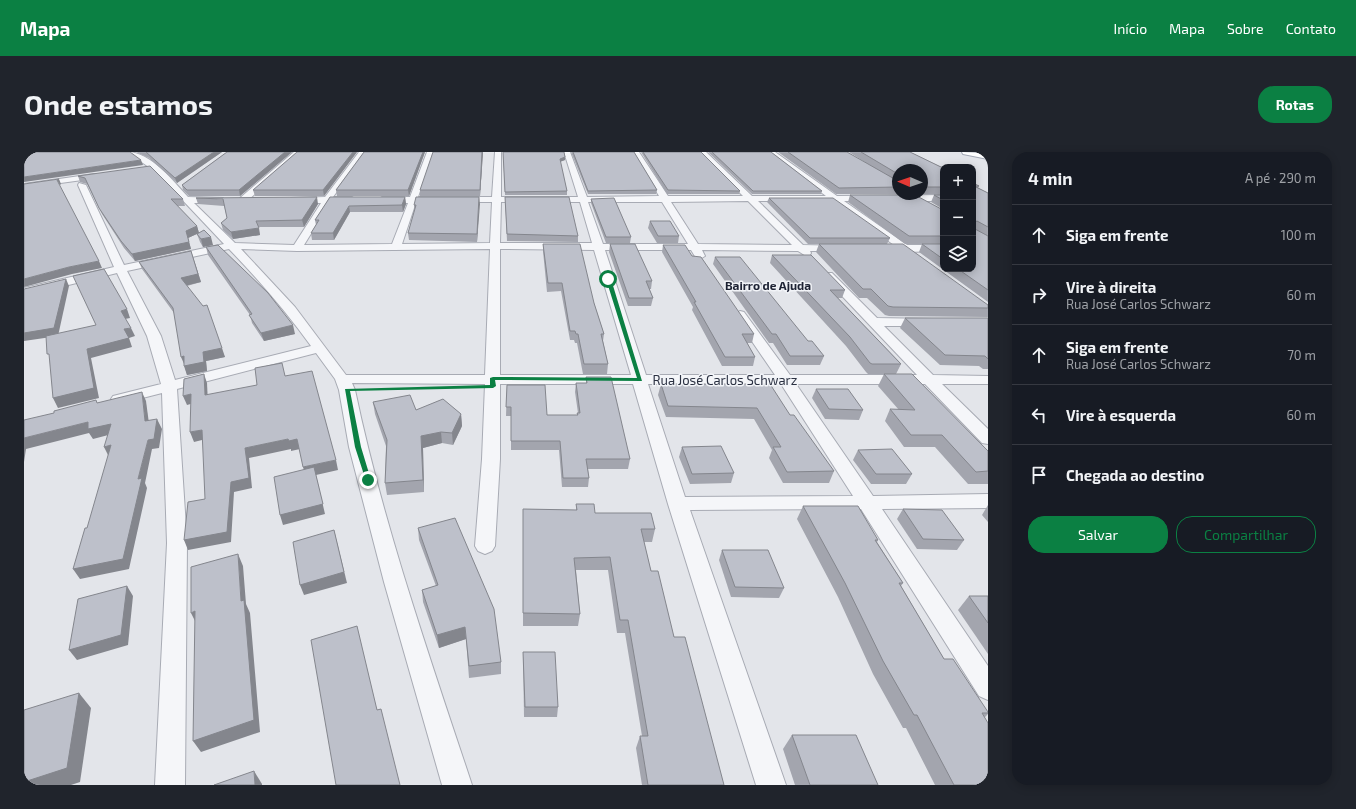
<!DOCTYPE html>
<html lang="pt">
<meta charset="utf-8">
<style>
body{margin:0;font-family:"Exo 2",sans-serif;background:#20242c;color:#f1f3f6}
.controls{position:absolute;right:12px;top:12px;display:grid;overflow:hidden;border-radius:8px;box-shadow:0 2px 10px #0003}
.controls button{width:36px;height:36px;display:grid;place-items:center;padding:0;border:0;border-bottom:1px solid #363941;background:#171b24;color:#f1f3f6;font:20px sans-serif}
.compass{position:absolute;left:868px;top:12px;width:36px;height:36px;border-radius:50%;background:#171b24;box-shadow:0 2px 10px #0003;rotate:272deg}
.stop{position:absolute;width:12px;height:12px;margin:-9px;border:3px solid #0b8043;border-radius:50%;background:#fff}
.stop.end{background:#0b8043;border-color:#fff;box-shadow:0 1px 4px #0008}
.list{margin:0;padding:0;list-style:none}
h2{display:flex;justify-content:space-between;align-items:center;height:52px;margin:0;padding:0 16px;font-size:17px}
h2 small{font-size:13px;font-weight:400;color:#9ea1a6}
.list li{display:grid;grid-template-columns:26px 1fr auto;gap:12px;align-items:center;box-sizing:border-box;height:60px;padding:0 16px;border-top:1px solid #363941}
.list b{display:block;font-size:15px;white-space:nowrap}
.list p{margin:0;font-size:13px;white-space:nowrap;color:#9ea1a6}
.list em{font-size:13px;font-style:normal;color:#9ea1a6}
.actions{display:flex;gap:8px;padding:12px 16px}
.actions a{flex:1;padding:9px 0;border:1px solid #0b8043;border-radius:16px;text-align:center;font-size:14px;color:#0b8043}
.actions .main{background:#0b8043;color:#fff}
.icon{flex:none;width:22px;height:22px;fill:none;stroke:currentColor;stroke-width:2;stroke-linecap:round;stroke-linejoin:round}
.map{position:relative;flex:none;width:964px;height:633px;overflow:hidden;border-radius:16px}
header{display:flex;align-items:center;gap:24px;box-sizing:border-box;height:56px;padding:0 20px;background:#0b8043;color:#fff}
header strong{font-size:19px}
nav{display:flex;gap:22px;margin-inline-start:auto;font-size:14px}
.intro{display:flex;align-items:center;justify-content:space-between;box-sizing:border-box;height:96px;padding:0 24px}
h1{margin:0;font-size:28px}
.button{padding:10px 18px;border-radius:16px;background:#0b8043;color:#fff;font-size:14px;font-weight:700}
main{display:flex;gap:24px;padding:0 24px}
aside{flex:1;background:#171b24;border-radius:16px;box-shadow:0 2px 10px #0003}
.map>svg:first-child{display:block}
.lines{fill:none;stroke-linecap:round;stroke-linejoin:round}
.minor-casing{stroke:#a8abb4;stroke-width:2}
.primary-casing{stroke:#a3a8b5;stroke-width:2}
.minor{fill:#f5f6f9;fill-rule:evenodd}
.primary{fill:#fff;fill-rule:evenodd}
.wall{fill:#a3a5ae;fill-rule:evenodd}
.shaded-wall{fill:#84868d}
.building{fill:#bdc0ca;stroke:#84868d}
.route{fill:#0b8043}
.labels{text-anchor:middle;stroke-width:3;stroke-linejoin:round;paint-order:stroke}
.far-neighbourhood-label{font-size:12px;font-weight:bold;fill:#1d2233;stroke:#f2f4f8}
.street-label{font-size:13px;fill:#2b3142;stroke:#f2f4f8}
</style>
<header>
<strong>Mapa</strong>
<nav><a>Início</a><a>Mapa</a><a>Sobre</a><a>Contato</a></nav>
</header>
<div class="intro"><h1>Onde estamos</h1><a class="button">Rotas</a></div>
<main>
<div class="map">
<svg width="964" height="633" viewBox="0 0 964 633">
<rect width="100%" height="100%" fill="#e3e5ea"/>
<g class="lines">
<defs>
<g id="minor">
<path d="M103 0C127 0 149 29 164 45L199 46V50L196 51H170L211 91 270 93 297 51H270L267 50V46L301 45 335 0H342L309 45H328L332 48 328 51H306L280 93 368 92 384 51H358L354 48 358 45H386L403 0H409L394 45H468L471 0H477V45H554L540 0H546L563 45 635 44 609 0H615L644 44H719L675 0H682L728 44H802L743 0H751L813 44 919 43V49H820L883 93H919V99L882 100 856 98 855 96 856 94 870 93 809 49H734L779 93 822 94 823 96 822 98 818 99H786L787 101 786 103 782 104 774 99 678 98 681 104 676 107 672 106 667 98H581L622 223H751L710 163 716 159 720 160 766 223H893L800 125 798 123 800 121H808L853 166 908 167 909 170 908 173 903 174H860L909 223 964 224V232H918L964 277V292L958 291 901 232H772L849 344 964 342V356L858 357 964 514V548L955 544 837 357 666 358 762 633H732L644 352 609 232H476V307L471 394 468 399 461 402 454 399 451 394 458 307 461 232 328 231 331 238C359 372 405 503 448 633H418L360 430 325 295 315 238 311 227 292 201 153 237 163 391 161 633H131L143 391 138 241 95 252 89 250 87 247 89 244 137 232 123 184 93 121 0 144V136L90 115 54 33 55 31 62 33 100 113 200 92 132 20ZM724 49 768 93 674 92 647 50ZM392 50H468L466 91 378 92ZM477 50H556L568 91H476ZM564 50H638L664 92H579ZM205 97C235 128 262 159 287 194L151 228 137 184 103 119ZM217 97 273 99 466 97 461 223H322L271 155ZM476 97 570 98 607 223H476ZM624 232H757L829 344 661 345Z"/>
<path d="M270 0H277L222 50H216V46Z"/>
<path d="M70 22 74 24 73 26 0 36V32Z"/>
</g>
<path id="primary" d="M938 0 964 1V7L939 2Z"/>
</defs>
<use href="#minor" class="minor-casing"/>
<use href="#primary" class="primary-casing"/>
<use href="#minor" class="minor"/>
<use href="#primary" class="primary"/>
</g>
<g class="wall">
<path d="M112 0H198L153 31 125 6Z"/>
<path d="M203 0H268L216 44H165L159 38 158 33Z"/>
<path d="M273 0H333L300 44H231L229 38Z"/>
<path d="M340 0H401L385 44H313L312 38Z"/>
<path d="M459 0 456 44H396V38Z"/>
<path d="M479 0 541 5V8L536 10 543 39V43H481Z"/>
<path d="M547 0H610L633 38 632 42H564Z"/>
<path d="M617 0H677L716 39 715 42H643Z"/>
<path d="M684 0H747L798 39 797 42H728Z"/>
<path d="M754 0H823L847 14 825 0H886L919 16V42H812ZM874 18H898V42H874Z"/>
<path d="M54 24 159 47 161 54H153L173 74 175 81 164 86 167 97 111 109 100 96 78 62 63 32 56 30Z"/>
<path d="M949 31 955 34 954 36 964 41V150L895 100 898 92H919V117H949Z"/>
<path d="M826 43 919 58V92H881L824 50Z"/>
<path d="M910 43H919V57L907 50Z"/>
<path d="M306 45H381L382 52 379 60H326L310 88H288L287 81 292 73 291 68Z"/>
<path d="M455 45 453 90 385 88 384 81 390 60V53Z"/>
<path d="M481 45 554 84V90L483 89Z"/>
<path d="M172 46 294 52 280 75H234L236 83 209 87 199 78 197 71 203 66 200 54 174 52Z"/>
<path d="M745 46 866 86 863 92H784L743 50Z"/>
<path d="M567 47 607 85 606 91H582L567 51Z"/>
<path d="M626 69 655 84 654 91H633L624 76Z"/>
<path d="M173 82 189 93 179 95 176 90Z"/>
<path d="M519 92 570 151 580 182 579 189 584 212 583 222H559L553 191H551L550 188H546L537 139 523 140 519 99Z"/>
<path d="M586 92 628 129 627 137H625L629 146 627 154H604L585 100Z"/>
<path d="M795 92 964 153V165L865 164 861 163 843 146H835L792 100Z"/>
<path d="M639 93 668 104 730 182 728 191H723L731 205 729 214H698L668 158 669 155 638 100Z"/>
<path d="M182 95 271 182 240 189 228 171 226 163 184 103Z"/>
<path d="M167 99 177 130 163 134 201 205 182 209 183 219 163 223 160 212 150 161 118 117 115 110Z"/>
<path d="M748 103 821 138 818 146H814L877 212 872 222H844L842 220 822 194 746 111Z"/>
<path d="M691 105 784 189 800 204 796 213H763L749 191H745L689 112Z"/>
<path d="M881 166H964V217H959L955 214 916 213 876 176Z"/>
<path d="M860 222 964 299V332H944L911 295H880L861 269 866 257 875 258 854 234Z"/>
<path d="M562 225 606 307 604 317H564L565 326 564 335H538L535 298H487V264H482L483 233 523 263H553V261H554L551 240 552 231H562Z"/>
<path d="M637 232 766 263 810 319 805 331H759L745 306 748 298 730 267 642 265 634 243Z"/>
<path d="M792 237 839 258 835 268 801 267 788 246Z"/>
<path d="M349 250 392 258 437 262 438 274 429 293 418 291 399 296 400 340 363 343 361 331 362 294 351 262Z"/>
<path d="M658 295 710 321 707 331 666 332 655 305Z"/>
<path d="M834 298 888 322 882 332H847L829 308Z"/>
<path d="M552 352 571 361 631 377 628 390H620L627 419 650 485 700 633H618L612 596 616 584H618L601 481H593L584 418H552L556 462 554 474H499V357L552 358Z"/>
<path d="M964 353V370L958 363Z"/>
<path d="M779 354 854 388 853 390 879 431 877 434 920 507 964 560V562L961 565 964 633H911L882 576H879L849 522 814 445 773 367Z"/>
<path d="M879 357 940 388 933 398 893 397 873 367Z"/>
<path d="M394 376 477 510V522L445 526 442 487 415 496 399 450 398 438 412 434 395 388Z"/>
<path d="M698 398 760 436 755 446 707 445 695 408Z"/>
<path d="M945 444H964V502L934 458Z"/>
<path d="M499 500 534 555 533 565H500Z"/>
<path d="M768 583 854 633H771L759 597Z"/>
</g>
<g class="shaded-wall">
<path d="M190 0H198L153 31 151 26Z"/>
<path d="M261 0H268L216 44 215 38Z"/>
<path d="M329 0H333L300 44 299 38Z"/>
<path d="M399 0H401L385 44 384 38Z"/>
<path d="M458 0H459L456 44V38Z"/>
<path d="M541 5V8L535 10 536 7Z"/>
<path d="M117 8 119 13 0 30V25Z"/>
<path d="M35 27 37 32 36 33 33 28Z"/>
<path d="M293 45 294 52 280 75 278 68Z"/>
<path d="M381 45 382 52 379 60 378 53Z"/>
<path d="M455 45 456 52 453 90V82Z"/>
<path d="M325 54 326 60 310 88 309 81Z"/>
<path d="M173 74 175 81 164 86 167 97 111 109 108 102Z"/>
<path d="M235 76 236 83 209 87 207 80Z"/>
<path d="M187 85 189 93 179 95 177 87Z"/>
<path d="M167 99 177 130 160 134 157 126Z"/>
<path d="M75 109 78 116 48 122 0 135V127L45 115Z"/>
<path d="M42 127 45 134 34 184 0 189V181Z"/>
<path d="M103 157 106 166 101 167 97 159Z"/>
<path d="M269 173 271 182 240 189 237 181Z"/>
<path d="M107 176 111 184 105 186 108 195 67 206 75 246 34 256 29 246 63 197 100 177Z"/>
<path d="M198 196 201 205 182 209 183 219 163 223 160 214 179 200Z"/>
<path d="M160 204 161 214 157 205Z"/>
<path d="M180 222 183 231 184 252 181 243Z"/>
<path d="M118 240 122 249 126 279 121 269Z"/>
<path d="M167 242 170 251 163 253 159 244Z"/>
<path d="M437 262 438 274 429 293 428 281Z"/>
<path d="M133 267 138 277 135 296 128 297 121 331 123 336 105 417 56 427 49 417 114 327 124 288Z"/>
<path d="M64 270 87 272 92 281 69 287 65 281 2 297 0 310V286Z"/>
<path d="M178 278 182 287 170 290 166 280Z"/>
<path d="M417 280 418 291 399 296 400 340 399 328 397 284Z"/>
<path d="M264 287H273L276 297 267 299V297L225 306 228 336 210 340 207 390 164 398 160 388 207 330 221 296Z"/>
<path d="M87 293 85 305 80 295Z"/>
<path d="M312 308 314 318 292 323 301 362 259 373 256 363 282 325 279 315Z"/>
<path d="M310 378 323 431 280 443 276 433Z"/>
<path d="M214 402 219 414 222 452 226 461 236 580 177 600 169 589 217 449Z"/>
<path d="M103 434 109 444 104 493 53 508 45 498Z"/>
<path d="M171 459 173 473 167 461Z"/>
<path d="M441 475 442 487 415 496 413 483Z"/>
<path d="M55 541 67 556 56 630 47 633H0V630Z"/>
<path d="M230 619 238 632V633H231Z"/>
</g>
<g class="building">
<path d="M0 0H106L117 8 0 25Z"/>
<path d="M122 0H190L151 26Z"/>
<path d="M203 0H261L215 38H163L158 33Z"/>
<path d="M273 0H329L299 38H229Z"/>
<path d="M340 0H399L384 38H312Z"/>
<path d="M409 0H458L456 38H396Z"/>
<path d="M479 0H540L541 5 536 7 543 39 481 40Z"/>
<path d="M549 0H610L633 38 564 39Z"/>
<path d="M619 0H677L716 39 644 38Z"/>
<path d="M688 0H747L798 39H729Z"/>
<path d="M764 0H823L874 29V35L815 36Z"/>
<path d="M837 0H886L919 16V35H898V18H874V22Z"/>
<path d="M126 14 159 47H147L173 74 162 79 165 90 108 102 97 89 75 56 61 26 54 24Z"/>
<path d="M35 27 33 28 75 109 45 115 0 127V32Z"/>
<path d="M949 31 955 34H950L964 41V75L953 69 951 70V77L964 84V138L934 117H949Z"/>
<path d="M826 43H891L919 58V84H885Z"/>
<path d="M910 43H919V48Z"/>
<path d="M293 45 278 68 232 69 235 76 207 80 197 71 203 66 199 47 172 46Z"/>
<path d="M306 45H381L378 53 325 54 309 81H287L295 68H291Z"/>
<path d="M392 45H455L453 82 384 81 392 53H390Z"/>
<path d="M481 45H545L554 84 483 82Z"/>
<path d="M590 46 607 85H582L567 47Z"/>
<path d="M745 46H809L866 86H786Z"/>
<path d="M626 69H646L655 84H634Z"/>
<path d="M180 78 187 85 177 87 173 82Z"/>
<path d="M519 92H556L570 151 580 182H577L584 212H560L554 182H552L551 179H546L538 131H524Z"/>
<path d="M586 92H611L628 129H622L629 146H605Z"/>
<path d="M795 92H879L964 153V156L869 155 864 154 847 137H839Z"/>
<path d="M898 92H919V107Z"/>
<path d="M194 93 244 141 269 173 237 181 225 163 228 162 182 95Z"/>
<path d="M639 93H661L668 104 677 105 730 182H718L731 205H701L670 150H672Z"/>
<path d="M167 99 174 122 157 126 179 154 183 153 198 196 179 200 180 210 160 214V204L157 205 149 156 115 110Z"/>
<path d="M748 103H787L821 138H806L877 212H848L846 211 826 185Z"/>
<path d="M691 105H716L784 189H788L800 204H766L752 182H748Z"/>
<path d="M80 117 103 157 97 159 107 176 100 177 105 186 63 197 70 236 29 246 25 202H23L22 184 72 173 49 124Z"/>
<path d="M42 127 30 176 0 181V137Z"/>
<path d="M881 166H964V207L961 204 921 203Z"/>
<path d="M258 211 261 224 288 219 312 308 279 315 273 287 265 289 264 287 221 296 225 326 207 330 203 380 160 388 164 350 181 347 178 278 166 280 167 242 159 244 160 227 180 222 181 243 233 233 231 216Z"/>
<path d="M860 222H888L964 299V319L952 320 918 283H887L866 257 891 258Z"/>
<path d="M562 225H587L606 307H562L565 326H539L536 289H487V255H482L483 233H521L523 263H554L553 261H556L552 231H563Z"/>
<path d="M637 232H746L766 263H770L810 319 763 320 749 295H757L733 256 644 254Z"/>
<path d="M792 237H824L839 258 805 257Z"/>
<path d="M118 240 121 269 133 267 130 287 124 288 114 327 118 326 99 407 49 417 61 376H63L87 293 80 295 87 272 64 277V270L0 286V268L30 261V259L72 248 73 251Z"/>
<path d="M386 243 392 258 419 247 437 262 428 281 417 280 397 284 399 328 361 331 363 288 349 250Z"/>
<path d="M697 294 710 321 668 322 658 295Z"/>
<path d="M868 297 888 322H852L834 298Z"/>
<path d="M290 315 299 352 256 363 250 325Z"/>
<path d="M552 352H570L571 361H627L631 377H617L627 419H634L650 485H661L700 633H624L616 584H624L604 468H596L586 405 550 406 556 462 499 461V357L553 358Z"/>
<path d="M779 354H834L854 388H851L879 431H875L920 507H929L964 560V561H958L964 571V633H930L893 563H890L859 509 821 431Z"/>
<path d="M879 357 918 358 940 388 899 387Z"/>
<path d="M431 366 470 457 477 510 445 514 441 475 413 483 398 438 414 433 394 376Z"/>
<path d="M310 378 320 420 276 433 269 390Z"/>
<path d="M698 398H744L760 436 711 435Z"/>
<path d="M214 402 217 449 220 448 230 568 169 589 171 459 167 461V415Z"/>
<path d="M103 434 97 483 45 498 54 447Z"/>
<path d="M945 444H964V471Z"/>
<path d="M333 474 353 558 357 557 376 633H312L287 488Z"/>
<path d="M499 500H531L534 555H501Z"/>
<path d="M55 541 43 616 0 630V558Z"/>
<path d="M768 583H832L854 633H786Z"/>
<path d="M230 619 231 633H190Z"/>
</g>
<path class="route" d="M584 126 587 127 618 229 471 228 472 234 469 236 326 239 337 295 347 328 342 329 331 295 321 237 466 233V226L469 225 613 226 582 127Z"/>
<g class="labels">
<g class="far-neighbourhood-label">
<text x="744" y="138">Bairro de Ajuda</text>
</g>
<g class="street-label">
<text x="701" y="233">Rua José Carlos Schwarz</text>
</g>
</g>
</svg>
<div class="controls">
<button>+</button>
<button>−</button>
<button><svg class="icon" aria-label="layers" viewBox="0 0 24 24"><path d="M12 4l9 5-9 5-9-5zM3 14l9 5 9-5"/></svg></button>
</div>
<svg class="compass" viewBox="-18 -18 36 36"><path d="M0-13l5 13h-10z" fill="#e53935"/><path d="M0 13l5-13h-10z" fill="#9ea1a6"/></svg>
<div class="stop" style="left:584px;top:127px"></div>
<div class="stop end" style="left:344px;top:328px"></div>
</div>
<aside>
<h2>4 min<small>A pé · 290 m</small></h2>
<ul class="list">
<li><svg class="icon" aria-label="ahead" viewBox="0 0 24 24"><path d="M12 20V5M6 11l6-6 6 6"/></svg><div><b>Siga em frente</b></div><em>100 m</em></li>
<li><svg class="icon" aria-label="right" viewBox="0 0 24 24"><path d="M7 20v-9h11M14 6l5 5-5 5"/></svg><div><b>Vire à direita</b><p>Rua José Carlos Schwarz</p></div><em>60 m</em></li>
<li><svg class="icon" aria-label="ahead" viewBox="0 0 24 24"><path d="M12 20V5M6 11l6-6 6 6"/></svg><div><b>Siga em frente</b><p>Rua José Carlos Schwarz</p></div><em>70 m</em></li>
<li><svg class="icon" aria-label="left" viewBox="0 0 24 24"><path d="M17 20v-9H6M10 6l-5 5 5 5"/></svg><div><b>Vire à esquerda</b></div><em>60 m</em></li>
<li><svg class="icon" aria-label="arrive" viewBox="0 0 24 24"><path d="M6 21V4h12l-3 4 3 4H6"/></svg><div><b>Chegada ao destino</b></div></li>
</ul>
<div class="actions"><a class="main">Salvar</a><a>Compartilhar</a></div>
</aside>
</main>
